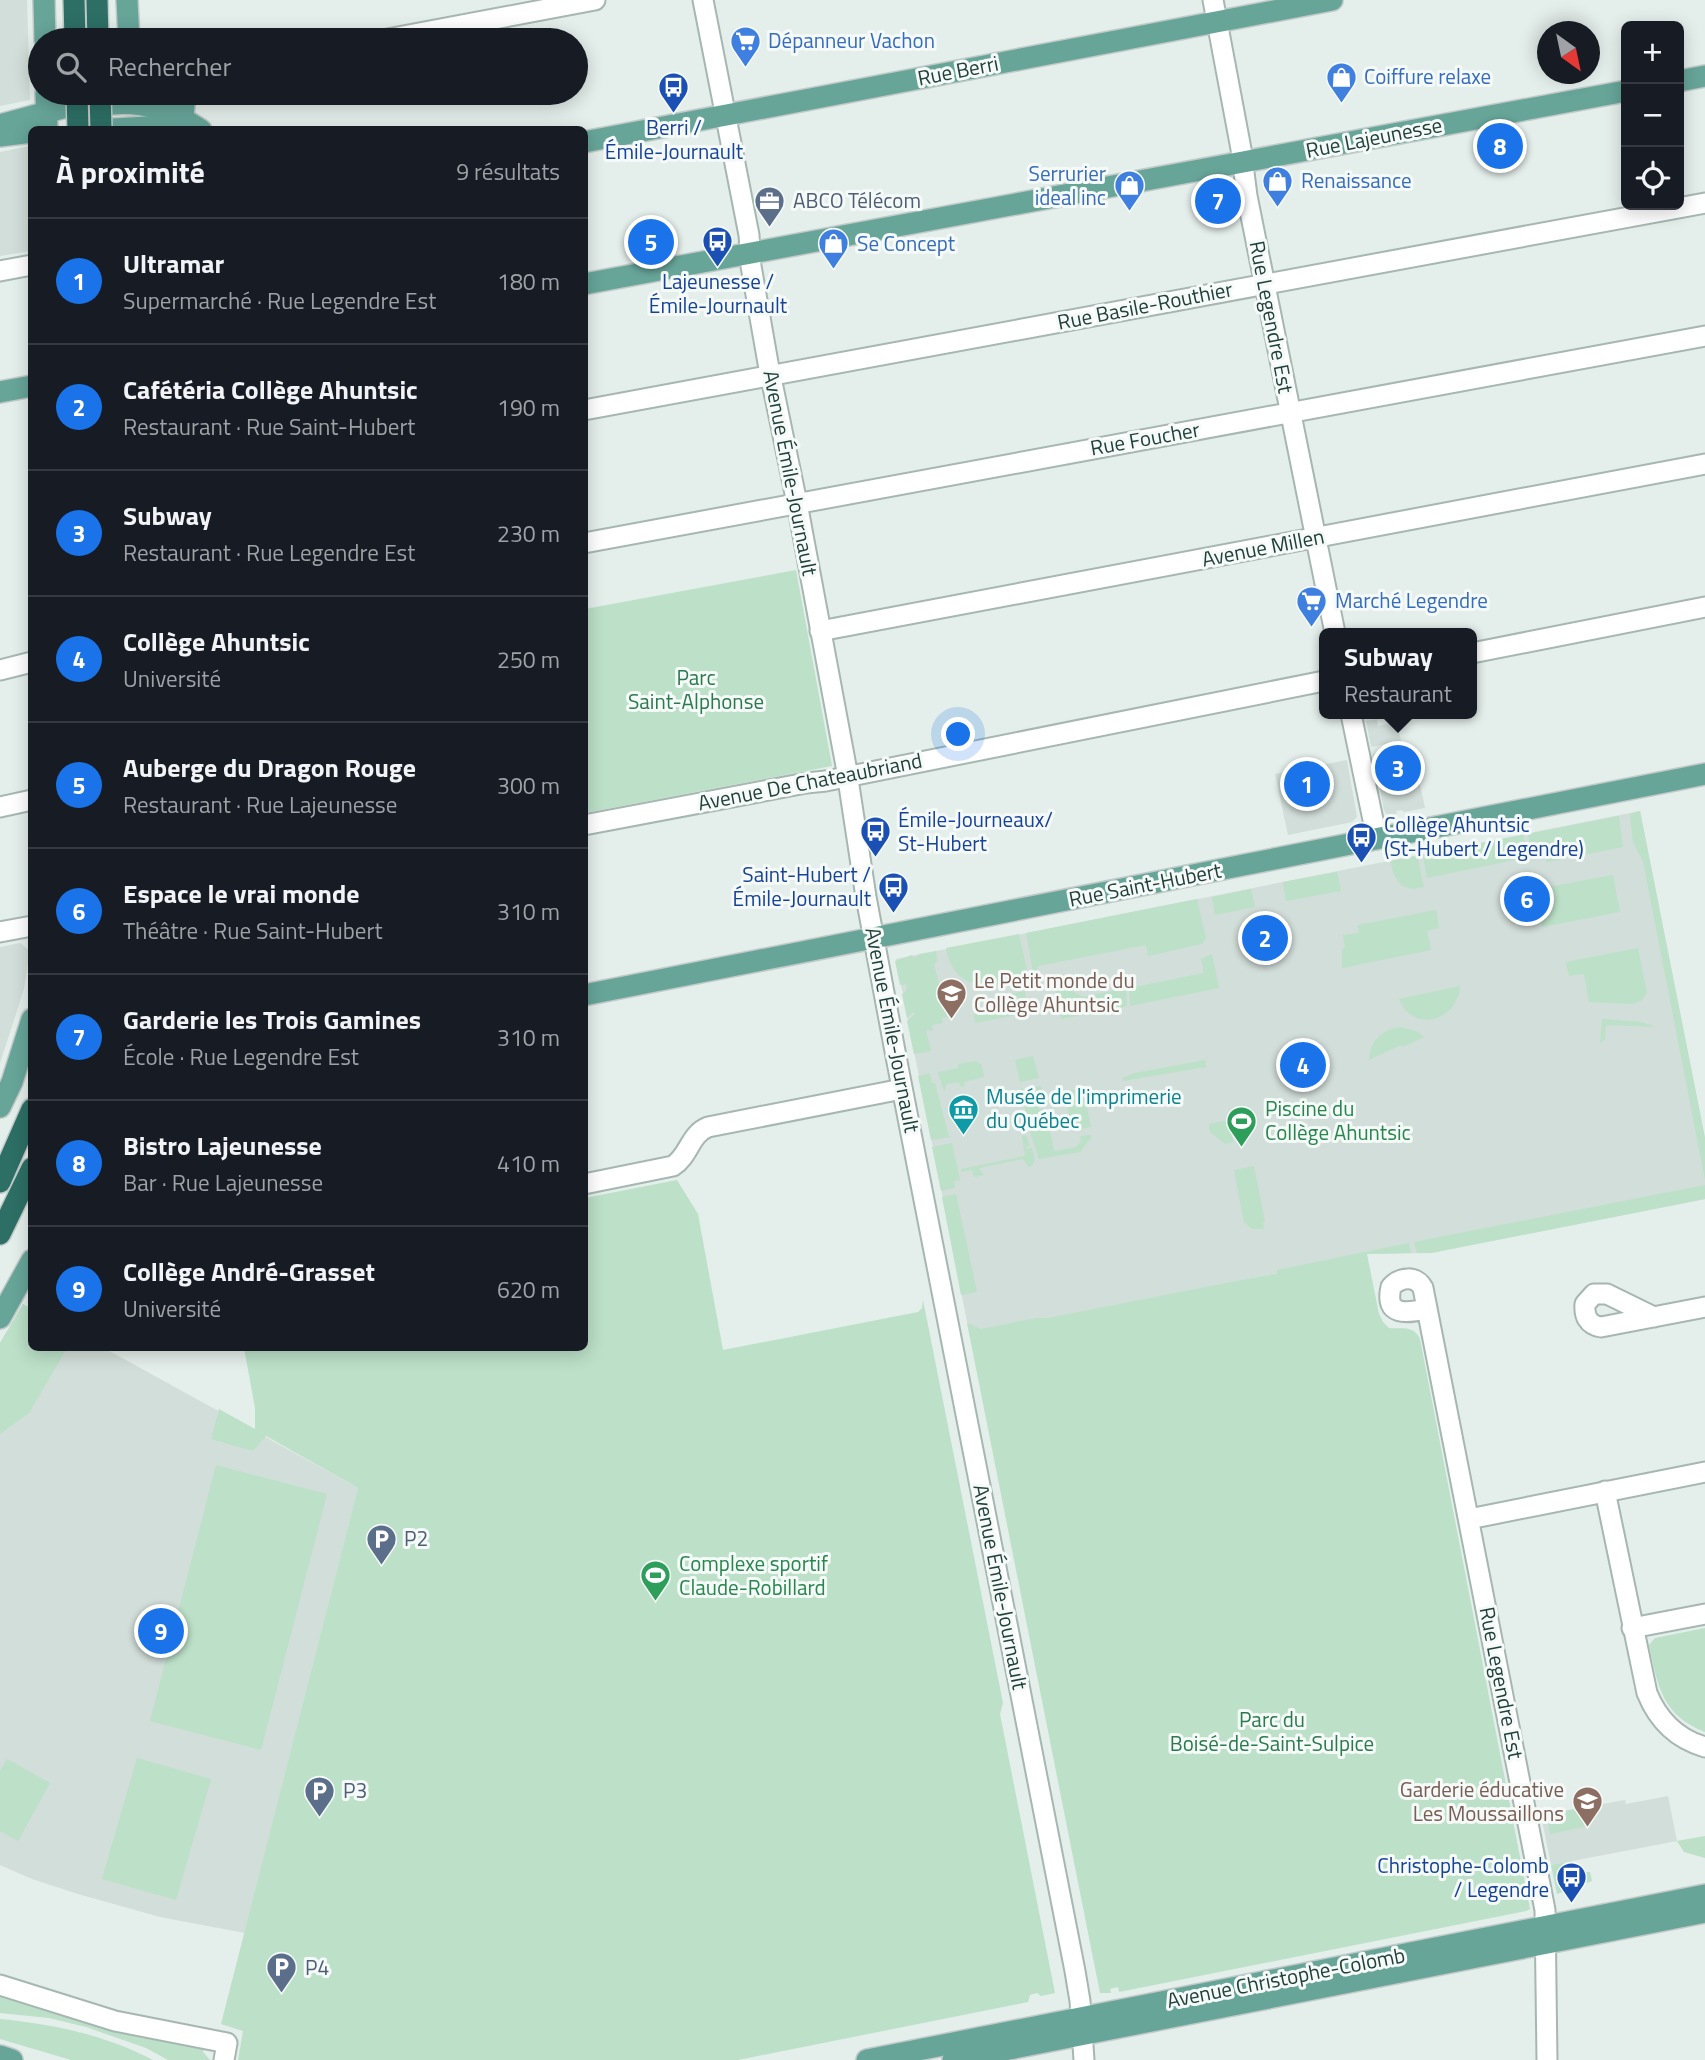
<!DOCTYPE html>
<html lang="fr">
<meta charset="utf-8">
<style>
body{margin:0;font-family:"Titillium Web",sans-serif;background:#20242c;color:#f1f3f6}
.controls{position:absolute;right:21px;top:21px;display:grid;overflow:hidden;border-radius:10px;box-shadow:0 4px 18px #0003}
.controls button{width:63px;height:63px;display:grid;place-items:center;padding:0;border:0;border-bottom:2px solid #363941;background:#171b24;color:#f1f3f6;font:35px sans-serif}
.compass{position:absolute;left:1537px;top:21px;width:63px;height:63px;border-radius:50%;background:#171b24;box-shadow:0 4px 18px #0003;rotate:147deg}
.you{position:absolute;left:959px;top:735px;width:24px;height:24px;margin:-18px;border:5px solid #fff;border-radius:50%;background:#1a73e8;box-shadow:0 0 0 10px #1a73e833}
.badge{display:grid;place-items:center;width:46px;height:46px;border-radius:50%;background:#1a73e8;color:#fff;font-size:23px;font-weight:700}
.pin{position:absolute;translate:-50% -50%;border:4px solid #fff;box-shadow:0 2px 7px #0006}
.popup{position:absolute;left:1319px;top:628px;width:158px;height:91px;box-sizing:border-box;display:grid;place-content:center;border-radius:10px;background:#171b24;filter:drop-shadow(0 2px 5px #0005);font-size:23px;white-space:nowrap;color:#9ea1a6}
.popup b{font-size:26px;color:#f1f3f6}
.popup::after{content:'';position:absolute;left:50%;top:100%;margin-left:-14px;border:14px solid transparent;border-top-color:#171b24}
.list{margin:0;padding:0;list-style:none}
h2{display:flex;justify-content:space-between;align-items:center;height:91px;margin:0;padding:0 28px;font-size:30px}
h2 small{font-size:23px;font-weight:400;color:#9ea1a6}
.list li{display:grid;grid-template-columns:46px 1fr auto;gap:21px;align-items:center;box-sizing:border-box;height:126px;padding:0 28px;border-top:2px solid #363941}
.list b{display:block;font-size:26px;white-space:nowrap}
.list p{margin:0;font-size:23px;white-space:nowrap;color:#9ea1a6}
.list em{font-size:23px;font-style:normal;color:#9ea1a6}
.icon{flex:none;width:38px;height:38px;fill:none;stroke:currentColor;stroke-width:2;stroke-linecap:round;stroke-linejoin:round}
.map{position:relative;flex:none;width:1705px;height:2060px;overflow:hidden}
.search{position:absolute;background:#171b24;box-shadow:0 4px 18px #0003;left:28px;top:28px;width:560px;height:77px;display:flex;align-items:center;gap:18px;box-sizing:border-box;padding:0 24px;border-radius:38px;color:#9ea1a6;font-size:26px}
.panel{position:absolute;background:#171b24;box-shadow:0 4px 18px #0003;left:28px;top:126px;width:560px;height:1225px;border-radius:10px}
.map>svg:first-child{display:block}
.built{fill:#d2ded9}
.green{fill:#bce0c8}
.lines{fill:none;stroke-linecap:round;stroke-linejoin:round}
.minor-casing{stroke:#a6b7b2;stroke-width:23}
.major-casing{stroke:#c1cac8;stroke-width:24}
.highway-casing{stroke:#c1cac8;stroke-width:24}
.minor{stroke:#fff;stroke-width:19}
.major{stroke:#67a599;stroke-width:21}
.highway{stroke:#2d6f65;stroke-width:21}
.highway-bridge-casing{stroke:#c1cac8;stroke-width:24;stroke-linecap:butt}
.highway-bridge{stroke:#2d6f65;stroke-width:21}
.labels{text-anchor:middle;stroke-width:6;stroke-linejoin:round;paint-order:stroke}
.shop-label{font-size:21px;fill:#366cbe;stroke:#f5faf8;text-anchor:start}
.street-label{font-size:21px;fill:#22413b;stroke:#f5faf8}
.transit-label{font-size:21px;fill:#164399;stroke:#f5faf8}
.service-label{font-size:21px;fill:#4e5e75;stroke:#f5faf8;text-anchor:start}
.park-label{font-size:21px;fill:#2a7a4e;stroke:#f5faf8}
.education-label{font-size:21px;fill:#785e54;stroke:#f5faf8;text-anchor:start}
.culture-label{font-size:21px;fill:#0d838f;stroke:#f5faf8;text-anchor:start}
.leisure-label{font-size:21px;fill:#27864d;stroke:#f5faf8;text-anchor:start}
</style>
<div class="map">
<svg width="1705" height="2060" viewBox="0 0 1705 2060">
<rect width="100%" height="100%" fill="#e4eeea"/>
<g class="built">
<path d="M0 0H27L30 100 0 106Z"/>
<path d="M29 146 32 148 31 251 0 256V152Z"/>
<path d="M1377 719 1378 726 1397 722 1401 741 1371 747 1366 721Z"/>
<path d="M1412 747 1425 808 1404 812 1402 810 1396 811 1397 814 1387 815 1384 810 1373 754Z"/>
<path d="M1347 760 1357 817 1352 822 1288 835 1275 774Z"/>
<path d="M1640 811 1705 1138V1199L1431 1253 1367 1254 970 1337 896 959Z"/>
<path d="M20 943 30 951 24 989 0 1063V947Z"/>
<path d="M23 1304 31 1309 32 1348H104L358 1488 245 1933 160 1917 78 1894 32 1879 0 1865V1343Z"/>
<path d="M1668 1796 1677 1841 1551 1865 1541 1815 1625 1800 1626 1804Z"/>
</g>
<g class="green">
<path d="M796 570 832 766 585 813V609Z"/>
<path d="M1640 811 1705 1138V1180L1643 861 1633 842 1630 814Z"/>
<path d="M1619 816 1623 847 1547 862 1543 855 1532 857 1528 834Z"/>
<path d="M1523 835 1528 857 1427 878 1423 854Z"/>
<path d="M1417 856 1424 887 1413 889 1402 886 1394 875 1390 861Z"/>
<path d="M1337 872 1341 891 1286 901 1283 882Z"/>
<path d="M1613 875 1620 912 1542 927 1539 911 1549 904 1547 902 1540 903 1538 889Z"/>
<path d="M1251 889 1255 907 1215 915 1212 897Z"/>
<path d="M1197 899 1206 938 1202 944 1148 956 1146 945 1038 966 1034 978 1026 933Z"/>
<path d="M1436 910 1439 928 1427 931 1431 950 1342 968V949L1345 948 1343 935 1359 933 1358 925Z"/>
<path d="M1019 934 1029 979C994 986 955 996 946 948Z"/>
<path d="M1638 948 1647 993 1642 1000 1633 1004 1589 1002 1584 974 1569 976 1566 962Z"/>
<path d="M936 951 937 961 934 964 947 1017 942 1018 943 1023 932 1025 933 1031 926 1030 931 1051 914 1054 907 1021 915 1014 913 1012 907 1018 902 994 906 992 907 984 900 985 895 961 912 955 914 958 920 954Z"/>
<path d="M1212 954 1219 988 1130 1006 1129 988 1204 973 1201 959Z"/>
<path d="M1055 986 1068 989 1083 997 1126 988 1127 1006 1061 1019 1055 990 1060 989Z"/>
<path d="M1460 986C1458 1021 1413 1034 1399 999Z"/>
<path d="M1025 991 1027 1013 975 1023 974 1014 1012 1007 1010 994Z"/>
<path d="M1602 1019 1642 1022 1655 1027 1606 1025 1605 1039 1600 1043Z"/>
<path d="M1400 1027 1416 1031 1424 1037 1403 1047 1401 1045 1369 1060C1370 1041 1381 1030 1400 1027Z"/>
<path d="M1033 1056 1039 1078 1020 1082 1015 1060Z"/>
<path d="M1205 1060 1206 1067 1123 1081 1122 1078 1135 1073Z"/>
<path d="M976 1061 982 1065 984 1077 964 1082V1087H961L959 1082 947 1084 944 1092 938 1072 958 1068V1064Z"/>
<path d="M930 1073 932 1083H935L949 1137 931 1140 918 1076Z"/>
<path d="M1041 1086 1044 1102 1038 1103 1039 1110 1046 1109 1054 1151 1076 1147 1081 1141 1080 1136 1091 1135V1138L1080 1152 1039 1159 1030 1132 1021 1089Z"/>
<path d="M1064 1090H1083L1091 1127 1072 1131Z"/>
<path d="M1228 1120 1233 1142 1225 1144 1210 1132 1209 1124Z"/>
<path d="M1026 1135 1030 1146H1027V1149L1032 1148 1035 1160 1032 1166 1029 1167 1023 1159 979 1168 984 1175 974 1177 972 1170 961 1172V1169L1025 1156 1022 1136Z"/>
<path d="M952 1143 960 1180 954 1181 955 1188 941 1191 932 1147Z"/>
<path d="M1254 1166 1265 1221 1263 1222 1264 1229H1252L1244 1222 1234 1170Z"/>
<path d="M677 1180 698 1214 723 1350 918 1312 922 1308 923 1300 1003 1703 1000 1714 1055 1993 1041 1996 1037 1993 1030 1995 1028 2002 738 2060H238L243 2031 221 2024 358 1488 266 1436 254 1450H249L211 1439 219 1409 255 1429V1408L244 1348H584L585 1198Z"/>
<path d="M1705 1185V1199L1431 1253H1417L1414 1242Z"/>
<path d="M956 1194 977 1292 961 1295 942 1197Z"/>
<path d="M1409 1243 1411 1253 1367 1254 1379 1314 1383 1322 1389 1328C1402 1329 1414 1325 1420 1339L1530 1909 1526 1911 1119 1992 1118 1987 1110 1989 1111 1993H1100L967 1323 981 1329 1036 1318H1048L1277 1273V1270Z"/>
<path d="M23 1304 31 1309 32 1348H67L29 1413 0 1434V1343Z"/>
<path d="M216 1465 327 1494 261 1750 150 1721Z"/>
<path d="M1705 1628V1732C1662 1715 1658 1687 1649 1645L1655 1638Z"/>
<path d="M137 1758 211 1779 176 1900 102 1879Z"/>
<path d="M7 1759 50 1783 18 1841 0 1831V1771Z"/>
<path d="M1581 1808 1584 1827 1550 1834 1546 1814Z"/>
<path d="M1705 1836V1858L1684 1852 1677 1841Z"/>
<path d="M1572 1861V1868L1575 1872H1590L1592 1881 1557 1894 1551 1865Z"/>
<path d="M0 1995 102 2027 204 2049 203 2052 210 2060H168L146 2048 86 2027 49 2018 0 2013Z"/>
<path d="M0 2019C53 2024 105 2035 153 2060H71L0 2039Z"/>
</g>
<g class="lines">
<defs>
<g id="minor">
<path d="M703 0 749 235 751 266 768 363 797 503 846 766 866 897 898 1067 1075 1971 1080 2001 1084 2060"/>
<path d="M1213 0 1241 149 1247 196 1335 633"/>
<path d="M382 40 595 0"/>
<path d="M0 271 32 265"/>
<path d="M584 410 1705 203"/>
<path d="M584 543 1705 336"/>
<path d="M820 631 1705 464"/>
<path d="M1472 653 1705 607"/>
<path d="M0 670 32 662"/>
<path d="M1351 714 1377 839"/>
<path d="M0 807 32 800"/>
<path d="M584 825 806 783 826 781 1324 681"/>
<path d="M0 932 32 926"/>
<path d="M584 1184 673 1166C689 1156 690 1134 708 1127L902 1089"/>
<path d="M1427 1309C1407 1313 1384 1317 1391 1287 1400 1277 1416 1275 1423 1288L1545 1910 1547 2060"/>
<path d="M1654 1317 1607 1294H1594L1585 1304C1584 1316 1588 1325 1601 1327L1705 1307"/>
<path d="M1605 1491 1647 1693C1658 1720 1677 1739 1705 1747"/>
<path d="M1469 1519 1705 1472"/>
<path d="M1632 1628 1705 1614"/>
<path d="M0 1985 115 2021 227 2043 224 2060"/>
</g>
<g id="major">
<path d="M44 0 45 40"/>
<path d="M127 0 129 40"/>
<path d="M1679 81 1705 76"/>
<path d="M46 93 47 130"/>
<path d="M112 104C146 101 173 111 201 130"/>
<path d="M183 118 185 93"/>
<path d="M0 125 66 107"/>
<path d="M113 129 147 127 166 130"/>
<path d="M0 136 32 132"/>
<path d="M584 142 1332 0"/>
<path d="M584 284 1626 91"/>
<path d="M0 392 32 386"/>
<path d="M584 995 1705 774"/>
<path d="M0 1107 12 1082 32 1019"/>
<path d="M0 1318 32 1260"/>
<path d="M0 2056 12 2060"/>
<path d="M867 2060 1705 1895"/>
<path d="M953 2060 1705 1912"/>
</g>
<g id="highway">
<path d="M74 0 75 40"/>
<path d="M97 0 98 40"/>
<path d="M0 1182 32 1109"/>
<path d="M0 1234 32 1168"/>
</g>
</defs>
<use href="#minor" class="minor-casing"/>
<use href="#major" class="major-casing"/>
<use href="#highway" class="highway-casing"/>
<use href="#minor" class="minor"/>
<use href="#major" class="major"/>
<use href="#highway" class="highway"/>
<defs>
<g id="highway-bridge">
<path d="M77 93 78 130"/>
<path d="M100 93 101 130"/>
</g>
</defs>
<use href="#highway-bridge" class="highway-bridge-casing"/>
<use href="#highway-bridge" class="highway-bridge"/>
</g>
<defs>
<symbol id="supermarket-pin" viewBox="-11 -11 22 30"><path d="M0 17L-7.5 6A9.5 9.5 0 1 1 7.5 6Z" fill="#3f7fe0" stroke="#f5faf8"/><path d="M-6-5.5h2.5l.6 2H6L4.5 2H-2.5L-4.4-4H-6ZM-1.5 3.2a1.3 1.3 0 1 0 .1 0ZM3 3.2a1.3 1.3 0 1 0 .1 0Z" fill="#fff"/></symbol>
<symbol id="shop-pin" viewBox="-11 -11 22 30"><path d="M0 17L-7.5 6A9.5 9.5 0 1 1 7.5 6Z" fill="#3f7fe0" stroke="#f5faf8"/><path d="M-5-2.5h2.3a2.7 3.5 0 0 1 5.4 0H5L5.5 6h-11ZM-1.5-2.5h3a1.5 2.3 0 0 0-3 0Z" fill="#fff"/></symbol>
<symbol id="bus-pin" viewBox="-11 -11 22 30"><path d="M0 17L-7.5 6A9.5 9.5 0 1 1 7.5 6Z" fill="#1a4fb4" stroke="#f5faf8"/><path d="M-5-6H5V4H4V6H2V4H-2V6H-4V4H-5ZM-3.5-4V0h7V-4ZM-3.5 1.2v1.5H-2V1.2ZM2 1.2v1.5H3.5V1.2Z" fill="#fff"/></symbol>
<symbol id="office-pin" viewBox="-11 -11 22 30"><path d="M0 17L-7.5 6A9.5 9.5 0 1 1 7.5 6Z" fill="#5c6f8a" stroke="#f5faf8"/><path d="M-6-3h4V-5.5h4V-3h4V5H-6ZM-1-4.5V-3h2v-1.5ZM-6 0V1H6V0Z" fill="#fff"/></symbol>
<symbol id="school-pin" viewBox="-11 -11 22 30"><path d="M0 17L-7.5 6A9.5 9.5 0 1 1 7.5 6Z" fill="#8d6e63" stroke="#f5faf8"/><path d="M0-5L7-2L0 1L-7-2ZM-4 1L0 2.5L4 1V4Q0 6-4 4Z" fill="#fff"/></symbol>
<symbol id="museum-pin" viewBox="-11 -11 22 30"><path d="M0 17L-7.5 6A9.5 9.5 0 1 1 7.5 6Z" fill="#0f9aa8" stroke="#f5faf8"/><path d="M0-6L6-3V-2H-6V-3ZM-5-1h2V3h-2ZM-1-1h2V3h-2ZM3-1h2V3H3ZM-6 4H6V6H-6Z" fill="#fff"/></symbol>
<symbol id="stadium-pin" viewBox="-11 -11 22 30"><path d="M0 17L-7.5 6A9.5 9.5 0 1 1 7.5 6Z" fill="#2e9e5b" stroke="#f5faf8"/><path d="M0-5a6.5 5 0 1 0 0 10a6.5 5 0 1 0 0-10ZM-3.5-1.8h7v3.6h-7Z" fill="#fff"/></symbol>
<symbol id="parking-pin" viewBox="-11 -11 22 30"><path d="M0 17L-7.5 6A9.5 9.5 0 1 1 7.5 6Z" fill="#5c6f8a" stroke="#f5faf8"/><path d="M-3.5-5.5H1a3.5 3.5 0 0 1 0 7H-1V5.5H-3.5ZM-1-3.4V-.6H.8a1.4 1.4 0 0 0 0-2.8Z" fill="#fff"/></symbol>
</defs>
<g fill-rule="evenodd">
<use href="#supermarket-pin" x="728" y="24" width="35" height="47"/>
<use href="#shop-pin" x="1324" y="60" width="35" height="47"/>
<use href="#bus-pin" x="656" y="70" width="35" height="47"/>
<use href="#shop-pin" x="1260" y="164" width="35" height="47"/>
<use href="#shop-pin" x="1112" y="168" width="35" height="47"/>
<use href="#office-pin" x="752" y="184" width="35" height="47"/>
<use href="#bus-pin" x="700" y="224" width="35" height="47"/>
<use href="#shop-pin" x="816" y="226" width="35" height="47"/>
<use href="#supermarket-pin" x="1294" y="584" width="35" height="47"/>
<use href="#bus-pin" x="858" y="814" width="35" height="47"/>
<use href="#bus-pin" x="1344" y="820" width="35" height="47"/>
<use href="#bus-pin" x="876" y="870" width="35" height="47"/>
<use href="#school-pin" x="934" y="976" width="35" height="47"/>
<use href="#museum-pin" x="946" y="1092" width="35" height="47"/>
<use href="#stadium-pin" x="1224" y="1104" width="35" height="47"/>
<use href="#parking-pin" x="364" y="1522" width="35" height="47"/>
<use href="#stadium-pin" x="638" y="1558" width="35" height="47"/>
<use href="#parking-pin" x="302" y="1774" width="35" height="47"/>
<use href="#school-pin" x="1570" y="1784" width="35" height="47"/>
<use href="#bus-pin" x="1554" y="1860" width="35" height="47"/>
<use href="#parking-pin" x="264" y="1950" width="35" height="47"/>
</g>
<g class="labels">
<g class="shop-label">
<text x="768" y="48">Dépanneur Vachon</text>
<text x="1364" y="84">Coiffure relaxe</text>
<text x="1106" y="181" text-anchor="end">Serrurier<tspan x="1106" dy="24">ideal inc</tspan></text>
<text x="1301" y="188">Renaissance</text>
<text x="857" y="251">Se Concept</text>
<text x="1335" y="608">Marché Legendre</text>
</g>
<g class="street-label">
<text transform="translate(958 71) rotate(-11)" y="7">Rue Berri</text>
<text transform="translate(1374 138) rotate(-11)" y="7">Rue Lajeunesse</text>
<text transform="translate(1145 306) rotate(-11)" y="7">Rue Basile-Routhier</text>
<text transform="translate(1271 317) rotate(79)" y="7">Rue Legendre Est</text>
<text transform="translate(1145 439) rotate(-10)" y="7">Rue Foucher</text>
<text transform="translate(790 473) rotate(79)" y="7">Avenue Émile-Journault</text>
<text transform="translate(1263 548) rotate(-11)" y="7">Avenue Millen</text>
<text transform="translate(810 782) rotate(-11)" y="7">Avenue De Chateaubriand</text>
<text transform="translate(1145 885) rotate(-11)" y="7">Rue Saint-Hubert</text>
<text transform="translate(892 1030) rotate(79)" y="7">Avenue Émile-Journault</text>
<text transform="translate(1000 1587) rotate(79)" y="7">Avenue Émile-Journault</text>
<text transform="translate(1501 1683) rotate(79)" y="7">Rue Legendre Est</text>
<text transform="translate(1286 1978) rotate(-11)" y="7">Avenue Christophe-Colomb</text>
</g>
<g class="transit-label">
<text x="674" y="135">Berri /<tspan x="674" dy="24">Émile-Journault</tspan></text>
<text x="718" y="289">Lajeunesse /<tspan x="718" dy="24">Émile-Journault</tspan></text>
<text x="898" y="827" text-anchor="start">Émile-Journeaux/<tspan x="898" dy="24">St-Hubert</tspan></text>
<text x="1384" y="832" text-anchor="start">Collège Ahuntsic<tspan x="1384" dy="24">(St-Hubert / Legendre)</tspan></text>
<text x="871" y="882" text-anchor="end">Saint-Hubert /<tspan x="871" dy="24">Émile-Journault</tspan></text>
<text x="1549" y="1873" text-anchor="end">Christophe-Colomb<tspan x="1549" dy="24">/ Legendre</tspan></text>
</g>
<g class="service-label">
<text x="793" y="208">ABCO Télécom</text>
<text x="404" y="1546">P2</text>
<text x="343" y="1798">P3</text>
<text x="305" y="1975">P4</text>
</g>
<g class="park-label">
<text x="696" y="685">Parc<tspan x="696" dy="24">Saint-Alphonse</tspan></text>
<text x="1272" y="1727">Parc du<tspan x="1272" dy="24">Boisé-de-Saint-Sulpice</tspan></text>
</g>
<g class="education-label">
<text x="974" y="988">Le Petit monde du<tspan x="974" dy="24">Collège Ahuntsic</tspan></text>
<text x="1564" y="1797" text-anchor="end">Garderie éducative<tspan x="1564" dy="24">Les Moussaillons</tspan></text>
</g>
<g class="culture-label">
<text x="986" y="1104">Musée de l'imprimerie<tspan x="986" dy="24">du Québec</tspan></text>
</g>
<g class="leisure-label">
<text x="1265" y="1116">Piscine du<tspan x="1265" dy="24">Collège Ahuntsic</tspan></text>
<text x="679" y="1571">Complexe sportif<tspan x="679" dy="24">Claude-Robillard</tspan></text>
</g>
</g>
</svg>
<div class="controls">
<button>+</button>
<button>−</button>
<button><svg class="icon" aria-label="locate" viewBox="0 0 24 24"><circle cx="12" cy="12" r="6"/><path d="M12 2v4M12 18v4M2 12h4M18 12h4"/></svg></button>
</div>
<svg class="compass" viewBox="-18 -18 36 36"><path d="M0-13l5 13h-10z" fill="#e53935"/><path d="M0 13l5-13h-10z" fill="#9ea1a6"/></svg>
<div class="you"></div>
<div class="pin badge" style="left:1307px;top:784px">1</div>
<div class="pin badge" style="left:1265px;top:938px">2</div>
<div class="pin badge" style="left:1398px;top:768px">3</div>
<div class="popup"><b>Subway</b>Restaurant</div>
<div class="pin badge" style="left:1303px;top:1065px">4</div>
<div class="pin badge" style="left:651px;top:242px">5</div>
<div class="pin badge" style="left:1527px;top:899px">6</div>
<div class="pin badge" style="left:1218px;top:201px">7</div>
<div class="pin badge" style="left:1500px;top:146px">8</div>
<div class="pin badge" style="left:161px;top:1631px">9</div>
<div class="search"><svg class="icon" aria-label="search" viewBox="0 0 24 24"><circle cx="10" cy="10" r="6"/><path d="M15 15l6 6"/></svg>Rechercher</div>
<section class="panel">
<h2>À proximité<small>9 résultats</small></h2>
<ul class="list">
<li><span class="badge">1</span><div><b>Ultramar</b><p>Supermarché · Rue Legendre Est</p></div><em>180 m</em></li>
<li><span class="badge">2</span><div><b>Cafétéria Collège Ahuntsic</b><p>Restaurant · Rue Saint-Hubert</p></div><em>190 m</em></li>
<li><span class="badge">3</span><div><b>Subway</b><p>Restaurant · Rue Legendre Est</p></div><em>230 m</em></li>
<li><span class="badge">4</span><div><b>Collège Ahuntsic</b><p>Université</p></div><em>250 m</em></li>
<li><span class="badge">5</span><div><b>Auberge du Dragon Rouge</b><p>Restaurant · Rue Lajeunesse</p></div><em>300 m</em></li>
<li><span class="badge">6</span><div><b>Espace le vrai monde</b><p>Théâtre · Rue Saint-Hubert</p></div><em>310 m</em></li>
<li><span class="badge">7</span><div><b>Garderie les Trois Gamines</b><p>École · Rue Legendre Est</p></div><em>310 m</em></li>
<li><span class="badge">8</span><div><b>Bistro Lajeunesse</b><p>Bar · Rue Lajeunesse</p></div><em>410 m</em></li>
<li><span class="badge">9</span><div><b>Collège André-Grasset</b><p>Université</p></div><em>620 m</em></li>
</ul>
</section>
</div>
